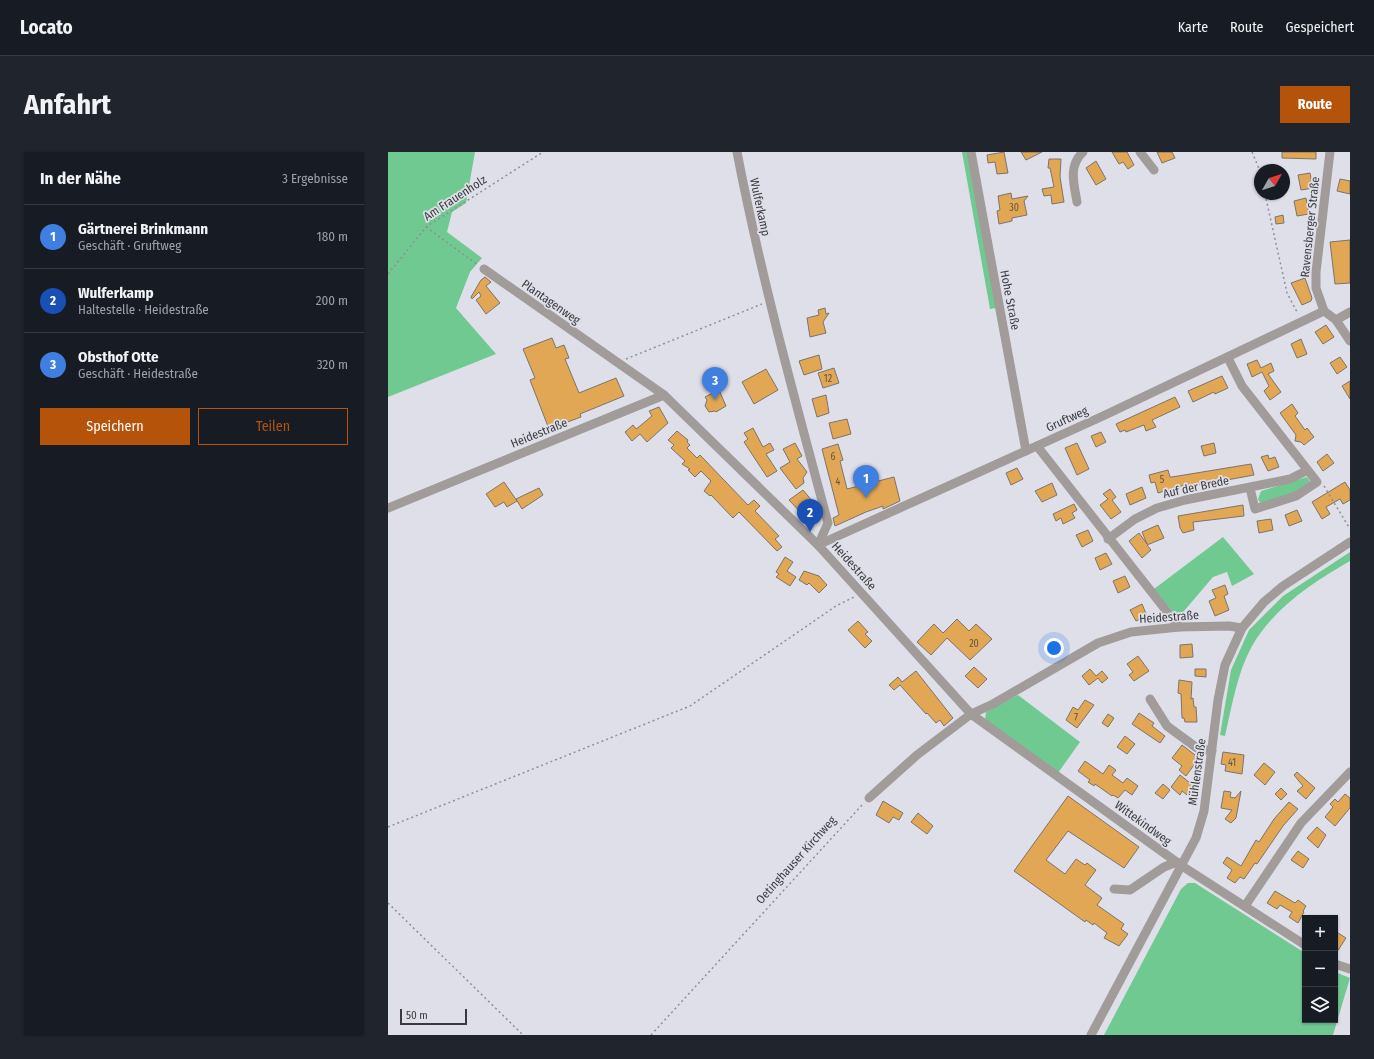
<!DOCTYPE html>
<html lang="de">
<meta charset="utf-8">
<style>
body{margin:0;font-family:"Fira Sans Condensed",sans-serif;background:#20242c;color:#f1f3f6}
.controls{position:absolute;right:12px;bottom:12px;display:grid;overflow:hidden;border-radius:0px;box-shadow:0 1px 3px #0004}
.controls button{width:36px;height:36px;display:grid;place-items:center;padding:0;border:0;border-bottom:1px solid #363941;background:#171b24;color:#f1f3f6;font:20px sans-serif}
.compass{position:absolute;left:866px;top:12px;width:36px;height:36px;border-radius:50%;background:#171b24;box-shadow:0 1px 3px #0004;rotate:51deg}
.scale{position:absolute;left:12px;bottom:10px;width:67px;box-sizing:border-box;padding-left:4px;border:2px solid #3b3b3f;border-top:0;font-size:11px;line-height:14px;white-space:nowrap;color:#3b3b3f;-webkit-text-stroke:3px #dfdfea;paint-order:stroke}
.you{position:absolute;left:666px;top:496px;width:14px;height:14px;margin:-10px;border:3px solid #fff;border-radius:50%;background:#1a73e8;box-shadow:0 0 0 6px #1a73e833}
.badge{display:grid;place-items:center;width:26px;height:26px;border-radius:50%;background:#b45309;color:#fff;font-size:13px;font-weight:700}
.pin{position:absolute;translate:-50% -33px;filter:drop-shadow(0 1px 2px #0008)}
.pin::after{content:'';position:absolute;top:21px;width:14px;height:12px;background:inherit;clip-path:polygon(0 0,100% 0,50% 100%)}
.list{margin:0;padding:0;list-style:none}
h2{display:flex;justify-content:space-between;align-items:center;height:52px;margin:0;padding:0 16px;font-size:17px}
h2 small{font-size:13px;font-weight:400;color:#9ea1a6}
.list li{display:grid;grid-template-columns:26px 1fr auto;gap:12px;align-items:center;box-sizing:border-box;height:64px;padding:0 16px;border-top:1px solid #363941}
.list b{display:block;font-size:15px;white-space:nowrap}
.list p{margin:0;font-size:13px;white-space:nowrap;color:#9ea1a6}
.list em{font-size:13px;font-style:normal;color:#9ea1a6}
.actions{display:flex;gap:8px;padding:12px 16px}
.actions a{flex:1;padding:9px 0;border:1px solid #b45309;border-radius:0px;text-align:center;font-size:14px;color:#b45309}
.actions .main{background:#b45309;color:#fff}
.icon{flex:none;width:22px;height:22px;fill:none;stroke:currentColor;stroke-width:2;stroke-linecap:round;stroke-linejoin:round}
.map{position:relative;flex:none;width:962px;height:883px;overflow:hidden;border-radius:0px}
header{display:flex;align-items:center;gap:24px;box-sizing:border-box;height:56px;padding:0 20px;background:#171b24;border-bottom:1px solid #363941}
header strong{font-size:19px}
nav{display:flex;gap:22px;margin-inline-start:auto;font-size:14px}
.intro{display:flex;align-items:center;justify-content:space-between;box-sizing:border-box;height:96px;padding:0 24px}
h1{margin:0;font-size:28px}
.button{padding:10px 18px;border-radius:0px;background:#b45309;color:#fff;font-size:14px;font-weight:700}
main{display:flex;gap:24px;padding:0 24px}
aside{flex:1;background:#171b24;border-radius:0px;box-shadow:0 1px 3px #0004}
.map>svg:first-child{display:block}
.green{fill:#71c992}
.building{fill:#e1a755;stroke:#7b746c}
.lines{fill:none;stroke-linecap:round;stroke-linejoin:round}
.path{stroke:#8f8f96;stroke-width:1.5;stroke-dasharray:2 3;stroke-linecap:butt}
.minor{stroke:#a19b9a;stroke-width:9}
.labels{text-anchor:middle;stroke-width:3.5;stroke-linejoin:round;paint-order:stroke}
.number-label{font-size:10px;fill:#645644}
.street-label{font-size:12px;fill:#3b3b3f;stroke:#dfdfea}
</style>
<header>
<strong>Locato</strong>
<nav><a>Karte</a><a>Route</a><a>Gespeichert</a></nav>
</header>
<div class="intro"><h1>Anfahrt</h1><a class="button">Route</a></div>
<main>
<aside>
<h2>In der Nähe<small>3 Ergebnisse</small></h2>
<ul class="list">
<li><span class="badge" style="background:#3f7fe0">1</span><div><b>Gärtnerei Brinkmann</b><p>Geschäft · Gruftweg</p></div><em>180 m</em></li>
<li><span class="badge" style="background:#1a4fb4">2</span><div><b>Wulferkamp</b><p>Haltestelle · Heidestraße</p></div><em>200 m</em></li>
<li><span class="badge" style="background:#3f7fe0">3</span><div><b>Obsthof Otte</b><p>Geschäft · Heidestraße</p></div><em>320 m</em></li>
</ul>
<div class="actions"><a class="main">Speichern</a><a>Teilen</a></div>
</aside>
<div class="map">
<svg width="962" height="883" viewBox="0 0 962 883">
<rect width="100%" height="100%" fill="#dfdfea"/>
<g class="green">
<path d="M0 0H87L78 51 64 60 59 80 94 106 82 120 68 156 108 202 0 245Z"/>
<path d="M574 0H581L608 156 602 157Z"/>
<path d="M919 325 922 329C912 343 887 348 872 351L870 347 873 339Z"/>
<path d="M835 385 866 422 844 434 839 420 825 425 790 466 766 437Z"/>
<path d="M962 400V409C925 430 886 456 864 494 849 521 844 554 837 584L832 583 843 518 861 478 895 444Z"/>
<path d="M630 543 692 590 670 621 597 568 598 560Z"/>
<path d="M800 731H807L917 801V868H947V820L962 826 945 883H716L793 737Z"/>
</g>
<g class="building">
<path d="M616 0 620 21 609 22 607 10 600 11 599 3Z"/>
<path d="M633 0H654L638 8Z"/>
<path d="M724 0H739L746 13 740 17 735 10 731 12Z"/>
<path d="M769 0H784L787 6 774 11Z"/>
<path d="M894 0H928V7L894 6Z"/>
<path d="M661 7H673L672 25 676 50 664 52 663 43 656 44 654 37 666 35 662 16H660Z"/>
<path d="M708 9 718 27 708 33 698 16Z"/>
<path d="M922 21 925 36 913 38 910 23Z"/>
<path d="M952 27 962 29V42L949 39Z"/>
<path d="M623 41 624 47 640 44 636 49 639 63 624 66V69L611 72 609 59 612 58 610 44Z"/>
<path d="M918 46 921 62 909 64 906 49Z"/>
<path d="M895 63 896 71 888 72 887 65Z"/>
<path d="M962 88V131L947 132 942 90Z"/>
<path d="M97 125 103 130 98 134 112 151 98 162 88 148 93 144 91 140 84 147 83 145 93 128Z"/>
<path d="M917 126 924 146 923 149 914 153 903 131Z"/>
<path d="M437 156 438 162 441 161 435 170 438 181 422 185 419 166 431 163 430 158Z"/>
<path d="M938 173 946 185 935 192 927 180Z"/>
<path d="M164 186 168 196 176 193 181 206 177 207 191 241 228 226 236 244 192 262 193 265 161 277 142 228 147 226 135 197Z"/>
<path d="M913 187 919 202 909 206 903 192Z"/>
<path d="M431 203 434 217 416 223 411 209Z"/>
<path d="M952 205 959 215 949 222 942 211Z"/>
<path d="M869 208 873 216 883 211 886 219 880 222 893 240 882 248 876 239 881 234 874 220 864 225 859 212Z"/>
<path d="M446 216 451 231 435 236 430 221Z"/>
<path d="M378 217 390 238 366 252 354 230Z"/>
<path d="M834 224 840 236 827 242 826 240 805 250 800 239Z"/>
<path d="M962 229V247L954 234Z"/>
<path d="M331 238 338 254 328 260 327 259 321 260 317 254 319 248 317 245Z"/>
<path d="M438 243 441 261 429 265 424 247Z"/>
<path d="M787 245 792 255 764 268 768 275 758 279 756 273 738 280 737 278 732 280 728 272Z"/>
<path d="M904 252 910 261 907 264 917 278 919 276 926 285 916 293 913 290 907 289 908 283 892 261Z"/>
<path d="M271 255 280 271 259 290 252 282 244 289 237 280 245 273 248 277 252 274 264 264 261 259Z"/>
<path d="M459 267 463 282 445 287 441 271Z"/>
<path d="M365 276 375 295 382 291 386 298 378 302 389 319 379 325 356 290 360 287 356 281Z"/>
<path d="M289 279 300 288 299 290 302 293 299 296 309 306 312 303 360 353 366 348 372 354 367 359 391 384 387 387 394 395 389 399 351 360 345 366 323 343 322 344 316 339 323 329 313 319 307 325 300 318 302 317 294 312 297 309 283 296 286 293 280 288Z"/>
<path d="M713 280 718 290 708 295 703 284Z"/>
<path d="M407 291 414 304 409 307 419 320 415 326 416 331 408 337 392 316 402 310 395 297Z"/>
<path d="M689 291 701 317 689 323 677 296Z"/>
<path d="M826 291 828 301 816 304 813 294Z"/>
<path d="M450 292 455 308 452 309 459 337 506 325 512 349 495 357V354L478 360 447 374 445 366 451 363 434 297Z"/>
<path d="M939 302 946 311 935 319 929 310Z"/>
<path d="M880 303 881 307 887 305 891 315 880 319 873 305Z"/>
<path d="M863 312 866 323 828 330 815 329 816 332 801 334 800 332 770 341 767 330 763 331 761 323 780 318 782 325H784Z"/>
<path d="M629 316 635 327 623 333 618 321Z"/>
<path d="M116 330 129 349 119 355 116 350 107 355 98 342Z"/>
<path d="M957 330 962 338V348L955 352 952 347 938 355 942 362 934 367 924 350Z"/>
<path d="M664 331 669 343 654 350 647 339Z"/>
<path d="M754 335 758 346 742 353 738 342Z"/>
<path d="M151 336 155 343 134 357 128 347Z"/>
<path d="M722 337 728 345 724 348 733 360 723 367 712 353 720 347 715 342Z"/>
<path d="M415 338 425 350 423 352 427 357 417 365 401 348Z"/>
<path d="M686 352 689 358 684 361 687 366 675 372 673 366 668 369 665 362Z"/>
<path d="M855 353 856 364 805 370 806 378 795 381 792 376 790 364Z"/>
<path d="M909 358 914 369 901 374 897 363Z"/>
<path d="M883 367 885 378 871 381 869 369Z"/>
<path d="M770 373 776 386 759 393 763 398 754 406 741 389 751 381 759 392 754 380Z"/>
<path d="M700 378 705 389 694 395 688 383Z"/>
<path d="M718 401 724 412 712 418 707 406Z"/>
<path d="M397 405 405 410 399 419 408 425 402 434 388 425 391 422 388 420Z"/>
<path d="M416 419 431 424 439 433 431 441 421 431 419 433 411 428Z"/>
<path d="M737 424 742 435 730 441 725 429Z"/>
<path d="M837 433 840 442 836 444 841 458 827 464 821 449 828 446 824 438Z"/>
<path d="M754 452 759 464 748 469 742 458Z"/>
<path d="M569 467 581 479 588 472 604 487 582 508 559 486 543 503 529 490 546 472 555 481Z"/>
<path d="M470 469 480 480 477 482 484 489 477 496 460 478Z"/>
<path d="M804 492 805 505 792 506V493Z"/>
<path d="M750 504 761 519 746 529 741 523 745 520 739 512Z"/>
<path d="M586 515 599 527 590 536 577 524Z"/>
<path d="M702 517 708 524 714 519 720 526 714 531 710 526 701 533 694 524Z"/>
<path d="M807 517H818V525L807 524Z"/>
<path d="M528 519 565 566 556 574 552 568 548 571 539 561 538 562 512 533 506 538 501 533 510 525 514 530Z"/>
<path d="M791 528 804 530 803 547 805 546 806 555H808L809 570H797L796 566H794L793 542 790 541Z"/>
<path d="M697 548 706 553 689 576 678 568 685 555 690 558Z"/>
<path d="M751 561 766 571 764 574 777 584 772 591 744 572Z"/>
<path d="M720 562 726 566 720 575 714 571Z"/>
<path d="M737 584 747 592 739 602 729 595Z"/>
<path d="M794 593 811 606 798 624 791 618 794 614 784 606Z"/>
<path d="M835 600 856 603 854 622 837 619 838 613 833 612Z"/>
<path d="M697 609 715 622 721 613 728 618 724 623 735 631 739 626 750 634 744 643 737 638 730 646 725 643 724 644 707 632 706 634 700 630 702 628 690 619Z"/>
<path d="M876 611 887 620 877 633 866 623Z"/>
<path d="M909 620 927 636 918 647 909 639 915 634 906 623Z"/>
<path d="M792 623 806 634 799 643 794 639 792 643 783 635Z"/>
<path d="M775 632 782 638 775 647 767 641Z"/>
<path d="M893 636 899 642 893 648 887 642Z"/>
<path d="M836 639 843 640 842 645 847 646 853 639 848 666 843 671 837 667 844 658 833 656Z"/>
<path d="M957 642 962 646V656L947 674 937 665 945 655 942 652 947 647 950 650Z"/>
<path d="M680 644 751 695 736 716 680 679 658 708 677 722 688 707 697 713 699 711 708 718 697 733 714 746 709 753 736 772 733 777 740 782 731 794 716 786 719 781 706 771 705 773 698 768 697 770 626 719Z"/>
<path d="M495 649 515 661 511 668 505 665 501 671 488 663Z"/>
<path d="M901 650 910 657 895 674 869 712 867 711 856 727 852 725 847 731 839 726 844 718 835 711 839 705 853 714 868 688 871 690 886 667Z"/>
<path d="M530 661 545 674 539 682 523 670Z"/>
<path d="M929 675 938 683 930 696 919 686Z"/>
<path d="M910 699 921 707 915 716 903 708Z"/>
<path d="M887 739 907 751 910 748 918 754 915 759 916 760 910 771 901 765 904 760 892 753 889 757 879 751Z"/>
<path d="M947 779 958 786 947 803Z"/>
</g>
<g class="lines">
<g class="path">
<path d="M864 0 872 19"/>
<path d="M877 42 899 141 910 162"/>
<path d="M38 75 90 113"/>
<path d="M0 122 38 75 155 0"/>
<path d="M238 207 374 152"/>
<path d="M936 334 962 377"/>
<path d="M0 675 302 554 448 454 466 445"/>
<path d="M0 751 135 883"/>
<path d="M263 883 475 652"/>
</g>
<g class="minor">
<path d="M349 0C373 125 407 248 440 371L430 393"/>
<path d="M583 0 638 299"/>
<path d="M752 0 766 18"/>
<path d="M942 0 928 120V136L936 159 948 168 962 189"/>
<path d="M689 50C686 32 680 14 695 0"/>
<path d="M96 117 276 243 430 393 583 562 794 714 917 793"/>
<path d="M948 168 962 160"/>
<path d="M840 206 854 234 929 330 908 344 867 357 862 336"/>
<path d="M649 294 791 475"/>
<path d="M0 356 276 243"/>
<path d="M720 387 747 367 769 356 797 348 902 327 918 319"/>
<path d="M430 393 715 264 936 159"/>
<path d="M762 547 779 574 809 596 824 599"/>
<path d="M481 646 529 603 583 562 605 552 710 491 743 480 791 475 841 474 854 476"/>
<path d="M726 737 742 738 776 715 789 710"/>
<path d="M857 754 913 671 962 620"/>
<path d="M947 812 962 817"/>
<path d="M703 883 808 686 816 659 830 548 837 513 854 476 876 450 895 434 962 390"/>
</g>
</g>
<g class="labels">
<g class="number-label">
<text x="626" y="59">30</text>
<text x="440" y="230">12</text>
<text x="445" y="308">6</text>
<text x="774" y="331">5</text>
<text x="450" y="333">4</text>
<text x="586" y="495">20</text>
<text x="688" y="569">7</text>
<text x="844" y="614">41</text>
</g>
<g class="street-label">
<text transform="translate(67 46) rotate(-33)" y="4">Am Frauenholz</text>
<text transform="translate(372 55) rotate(78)" y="4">Wulferkamp</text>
<text transform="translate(922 75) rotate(-84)" y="4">Ravensberger Straße</text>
<text transform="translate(622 148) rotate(79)" y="4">Hohe Straße</text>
<text transform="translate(163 150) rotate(35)" y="4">Plantagenweg</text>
<text transform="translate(679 267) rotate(-25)" y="4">Gruftweg</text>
<text transform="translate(151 281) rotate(-22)" y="4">Heidestraße</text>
<text transform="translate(808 335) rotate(-12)" y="4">Auf der Brede</text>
<text transform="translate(466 414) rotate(48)" y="4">Heidestraße</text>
<text transform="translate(781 465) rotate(-4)" y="4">Heidestraße</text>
<text transform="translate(809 620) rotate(-82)" y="4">Mühlenstraße</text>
<text transform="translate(755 671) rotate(36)" y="4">Wittekindweg</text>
<text transform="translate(408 708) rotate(-48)" y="4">Oetinghauser Kirchweg</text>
</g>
</g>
</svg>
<div class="controls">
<button>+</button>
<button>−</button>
<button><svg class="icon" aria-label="layers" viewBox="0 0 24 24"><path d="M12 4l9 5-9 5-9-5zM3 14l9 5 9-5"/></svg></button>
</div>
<svg class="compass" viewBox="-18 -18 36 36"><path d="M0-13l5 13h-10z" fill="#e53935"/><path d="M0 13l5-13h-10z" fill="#9ea1a6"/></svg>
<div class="scale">50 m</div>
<div class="you"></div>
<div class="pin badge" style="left:478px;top:346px;background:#3f7fe0">1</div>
<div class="pin badge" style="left:422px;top:380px;background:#1a4fb4">2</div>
<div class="pin badge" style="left:327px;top:248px;background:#3f7fe0">3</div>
</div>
</main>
